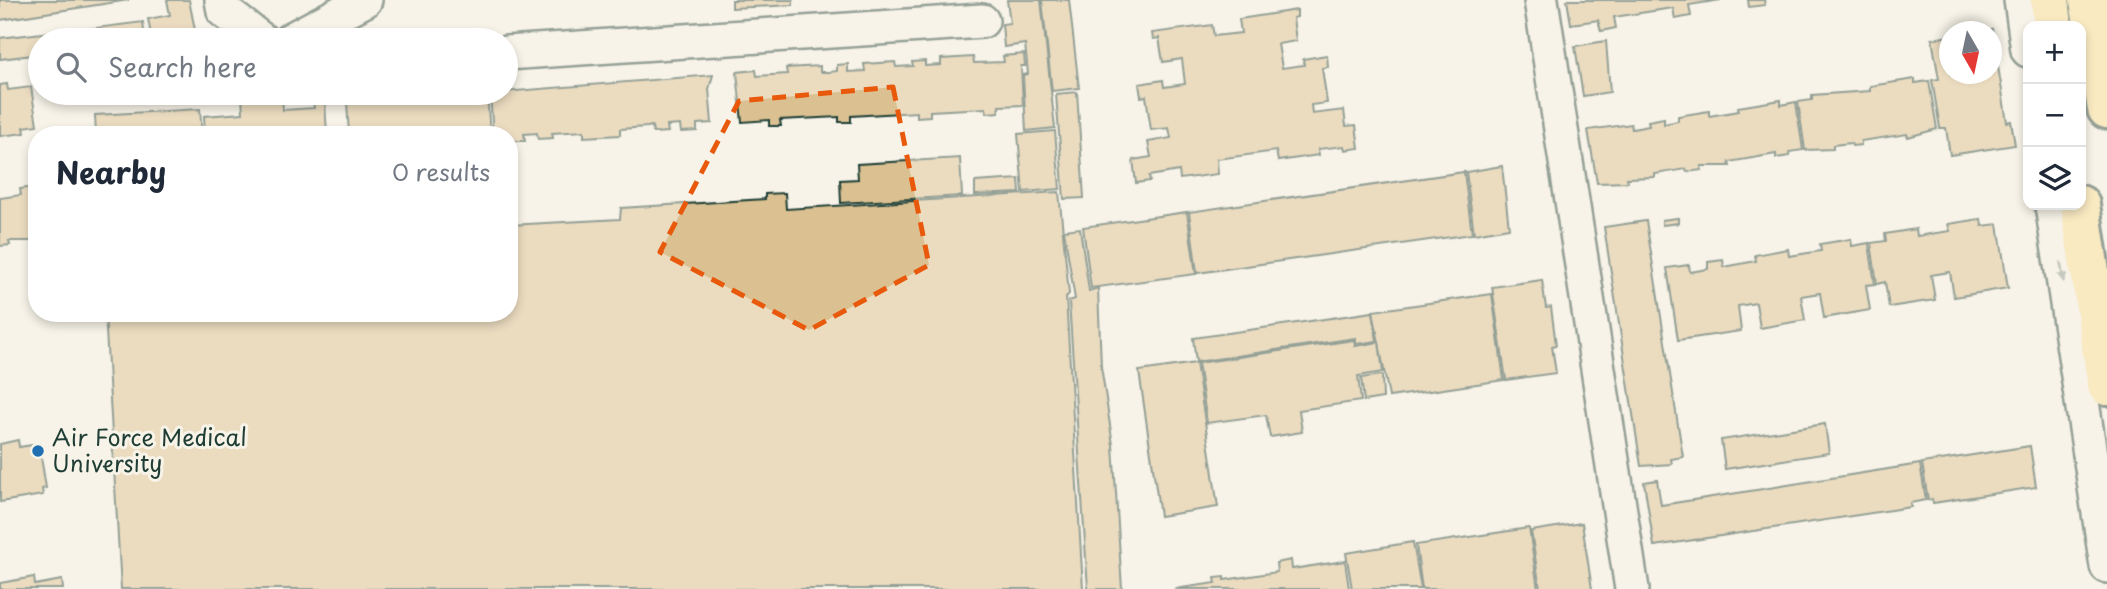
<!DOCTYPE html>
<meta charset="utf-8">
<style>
body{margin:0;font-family:"Playpen Sans",sans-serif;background:#f6f6f7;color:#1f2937}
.controls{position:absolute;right:21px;top:21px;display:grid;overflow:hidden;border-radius:14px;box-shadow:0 4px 10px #0003}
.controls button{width:63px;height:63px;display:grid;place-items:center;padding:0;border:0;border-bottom:2px solid #e0e1e3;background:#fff;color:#1f2937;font:35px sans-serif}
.compass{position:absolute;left:1939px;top:21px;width:63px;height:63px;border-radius:50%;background:#fff;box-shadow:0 4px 10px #0003;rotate:171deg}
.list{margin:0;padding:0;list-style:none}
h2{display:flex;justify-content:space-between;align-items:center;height:91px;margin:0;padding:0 28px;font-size:30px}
h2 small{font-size:23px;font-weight:400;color:#747a83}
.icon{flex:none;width:38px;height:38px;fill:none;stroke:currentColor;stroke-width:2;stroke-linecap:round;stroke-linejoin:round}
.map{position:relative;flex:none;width:2107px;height:589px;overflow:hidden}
.search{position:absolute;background:#fff;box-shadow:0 4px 10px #0003;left:28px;top:28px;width:490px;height:77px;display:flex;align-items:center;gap:18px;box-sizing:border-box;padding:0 24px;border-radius:38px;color:#747a83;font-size:26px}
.panel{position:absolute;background:#fff;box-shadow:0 4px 10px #0003;left:28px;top:126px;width:490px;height:196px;border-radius:28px}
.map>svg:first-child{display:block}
.building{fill:#dbc191;stroke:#1f3d34;stroke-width:2}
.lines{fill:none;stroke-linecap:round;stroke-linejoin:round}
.street-casing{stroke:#1f3d34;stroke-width:38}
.primary-casing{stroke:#1f3d34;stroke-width:44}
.street{stroke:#f7f3e8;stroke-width:33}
.primary{stroke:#fadf96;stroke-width:38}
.oneway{fill:#8b988e}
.marked{fill:none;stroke:#e8590c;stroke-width:5;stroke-dasharray:14 9;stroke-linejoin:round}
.poi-dot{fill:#1f6fb2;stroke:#f7f3e8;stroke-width:2.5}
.labels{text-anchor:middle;stroke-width:6;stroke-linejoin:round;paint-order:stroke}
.poi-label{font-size:23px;fill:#1f3d34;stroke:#f7f3e8;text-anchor:start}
</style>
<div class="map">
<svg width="2107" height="589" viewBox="0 0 2107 589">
<rect width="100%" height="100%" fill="#f7f3e8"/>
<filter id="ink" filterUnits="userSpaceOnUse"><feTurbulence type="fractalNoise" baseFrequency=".0143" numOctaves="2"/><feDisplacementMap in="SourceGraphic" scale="14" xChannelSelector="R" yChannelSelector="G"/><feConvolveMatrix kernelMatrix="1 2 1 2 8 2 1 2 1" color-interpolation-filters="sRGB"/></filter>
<g filter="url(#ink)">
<g class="building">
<path d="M0 0H129L0 20Z"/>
<path d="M167 0H189L196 35 152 40 148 19 170 15Z"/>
<path d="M732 0H793V5L732 8Z"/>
<path d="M1007 0H1041L1055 128 1026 131 1023 75 1028 74 1025 44 1004 47 1002 24 1010 23Z"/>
<path d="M1042 0H1069L1079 88 1052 91Z"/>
<path d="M1567 0H1721L1689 5 1691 16 1675 19 1673 8 1614 17 1616 28 1601 31 1598 20 1571 24Z"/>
<path d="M1748 0H1764L1765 5 1749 7Z"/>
<path d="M1297 10V17L1293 18 1296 41 1278 44 1282 68 1304 65 1303 59 1327 55 1328 67 1322 68 1327 103 1311 105 1312 114 1344 110 1346 126 1356 125 1359 148 1345 150 1344 146 1318 149 1319 155 1278 161 1276 151 1217 159 1218 174 1180 179 1179 171 1149 176 1150 181 1136 183 1133 160 1151 157 1148 142 1171 138 1169 128 1151 130 1146 96 1141 97 1139 84 1163 80 1164 87 1185 84 1182 59 1163 62 1159 38 1153 39 1152 33 1212 25 1214 36 1241 33 1239 19Z"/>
<path d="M143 22 145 40H80L79 30Z"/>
<path d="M76 29 77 40H40V54L0 59V38Z"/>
<path d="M1992 29 2007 122 2011 121 2015 145 1950 155 1946 128H1940L1932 80 1939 79 1932 39 1950 36V74H1992V32H1977Z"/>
<path d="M1606 41 1610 92 1583 96 1575 46Z"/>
<path d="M1024 54 1025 66H1021L1023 105 999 106V112L987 113 986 108 930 111V116L917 117V112L851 116V122H839V117L780 120 781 126H769V120L742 122 737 72 756 70 757 76 787 74 786 68 820 66V72H830L837 71V65L848 64V72L865 71 864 64 895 62 896 67 913 66 912 62 925 61V66L941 65V59L973 57 974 63 1004 62 1003 56Z"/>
<path d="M713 75 709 89 712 123 697 124V131L681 132 680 125 667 126 668 132 653 133 652 126 647 127 620 129V135L584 137V131L552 133 553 138 538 139 537 133 524 134 525 141H509V135H493L490 93Z"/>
<path d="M1915 79V83L1929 81 1937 129 1908 137 1907 134 1861 141V145L1852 146 1851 143 1833 145V149L1805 150 1798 102 1812 100V95L1870 91V86Z"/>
<path d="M7 84 8 90 31 87 37 125 24 127 25 133 0 136V85Z"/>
<path d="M1077 92 1084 198 1064 199 1056 94Z"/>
<path d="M487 93 490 135H349L347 102Z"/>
<path d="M282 95 283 110 314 108 313 101H325L327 135H205L204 116 243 113 242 97Z"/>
<path d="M1781 100V105L1796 102 1803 150 1789 152 1790 156 1776 158V154L1729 162 1730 166H1701L1702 170 1687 172 1686 169 1655 174V177L1627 178 1628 182 1597 183 1588 130 1631 124 1632 129 1649 126 1648 121 1664 118V124L1678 121V116L1709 111V116L1739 111 1738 107Z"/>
<path d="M200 109 202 135H96L95 115Z"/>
<path d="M1055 131 1060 189 1023 192 1018 134Z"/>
<path d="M960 158 962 196 841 203 840 180 858 179 857 164Z"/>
<path d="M1502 166 1509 228 1474 234 1466 172Z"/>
<path d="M1464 172 1472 234 1197 273 1189 212Z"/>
<path d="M1019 179 1020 193 975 195V182Z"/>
<path d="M34 187 37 241H9L10 245 0 246V198L21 195 20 189Z"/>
<path d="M1059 192 1069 294 1066 297 1083 589H121L105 313H509V225L620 219 621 208 765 199V194L785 193 786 209Z"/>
<path d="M1187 212 1196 274 1091 288 1083 227Z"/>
<path d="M1678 218V223L1662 225V220Z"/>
<path d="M1981 219 1982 226 1998 224 2008 288 1954 297 1950 272 1931 275 1935 300 1889 307 1885 282 1877 284 1871 243 1886 241 1885 234 1916 229 1917 236 1950 231 1948 224Z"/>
<path d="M1646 221 1683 457 1671 459 1672 464 1641 466 1604 227Z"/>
<path d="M1080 228 1089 291 1098 288 1101 366 1113 445 1122 589H1088L1069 301 1075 299 1064 230Z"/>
<path d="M1851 239 1852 246 1869 243 1875 284 1866 285 1870 310 1824 318 1820 293 1801 296 1805 320 1760 328 1756 303 1738 306 1741 331 1678 340 1667 268 1689 265 1690 272 1708 269V262L1723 260 1724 267 1756 261 1755 255 1788 249 1789 256 1821 251 1820 244Z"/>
<path d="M1542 280 1546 308 1551 307 1556 345 1552 346 1556 373 1506 380 1492 287Z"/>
<path d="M1492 294 1504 380 1389 397 1373 311Z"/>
<path d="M1373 312 1377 341 1356 344V338L1196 362 1193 338Z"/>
<path d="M1354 340 1355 346 1379 342 1383 372 1358 376 1361 401 1299 410 1302 432 1270 437 1266 415 1207 423 1198 363Z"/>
<path d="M1196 363 1218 507 1160 516 1139 371Z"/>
<path d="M1382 375 1383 398 1364 401 1361 378Z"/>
<path d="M1825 424 1829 453 1725 469 1721 440Z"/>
<path d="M18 440 19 447 39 444 46 488 42 489 43 495 0 502V444Z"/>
<path d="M2030 446 2036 487 1933 503 1932 499 1928 500 1922 463Z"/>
<path d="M1920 464 1926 500 1910 503 1911 507 1654 546 1644 482 1657 480 1661 505Z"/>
<path d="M1582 523 1592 589H1540L1531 531Z"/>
<path d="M1529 528 1538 589H1422L1416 545Z"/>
<path d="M1413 542 1421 589H1352L1346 553Z"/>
<path d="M1291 560 1292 569 1345 561 1349 589H1174L1216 583 1215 578 1224 577V580L1277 572 1276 563Z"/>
<path d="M34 577 35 585 62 580 63 589H0V583Z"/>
</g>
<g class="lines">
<defs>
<g id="street">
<path d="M222 0 224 11 262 40"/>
<path d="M1541 0 1632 589"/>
<path d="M2021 0 2028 50"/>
<path d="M290 40 365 0"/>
<path d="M506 53 982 21"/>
<path d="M2052 205 2107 566"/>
</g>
<g id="primary">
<path d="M2050 0 2053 26"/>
<path d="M2089 0 2107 109"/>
<path d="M2080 205 2107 386"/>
</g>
</defs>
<use href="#street" class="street-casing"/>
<use href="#primary" class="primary-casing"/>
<use href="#street" class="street"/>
<use href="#primary" class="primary"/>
</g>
<defs><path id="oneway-solid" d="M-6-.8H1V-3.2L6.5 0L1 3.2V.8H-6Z" transform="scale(1.75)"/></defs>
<use class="oneway" href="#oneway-solid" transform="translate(2062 272) rotate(81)"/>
</g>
<path d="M0 0H2107V589H0ZM893 87 929 265 809 330 660 252 739 101Z" fill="#f7f3e8" fill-opacity=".55" fill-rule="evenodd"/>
<path class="marked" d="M893 87 929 265 809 330 660 252 739 101Z"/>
<circle class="poi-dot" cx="38" cy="451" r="7"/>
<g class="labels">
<g class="poi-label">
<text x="52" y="446">Air Force Medical<tspan x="52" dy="26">University</tspan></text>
</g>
</g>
</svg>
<div class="controls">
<button>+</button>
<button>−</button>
<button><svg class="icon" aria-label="layers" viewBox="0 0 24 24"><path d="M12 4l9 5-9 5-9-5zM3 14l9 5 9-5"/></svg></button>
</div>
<svg class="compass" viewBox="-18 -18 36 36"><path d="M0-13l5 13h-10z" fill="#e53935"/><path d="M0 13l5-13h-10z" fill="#747a83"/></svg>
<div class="search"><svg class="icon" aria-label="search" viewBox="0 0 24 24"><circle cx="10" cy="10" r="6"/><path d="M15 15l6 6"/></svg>Search here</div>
<section class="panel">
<h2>Nearby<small>0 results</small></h2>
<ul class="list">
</ul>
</section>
</div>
